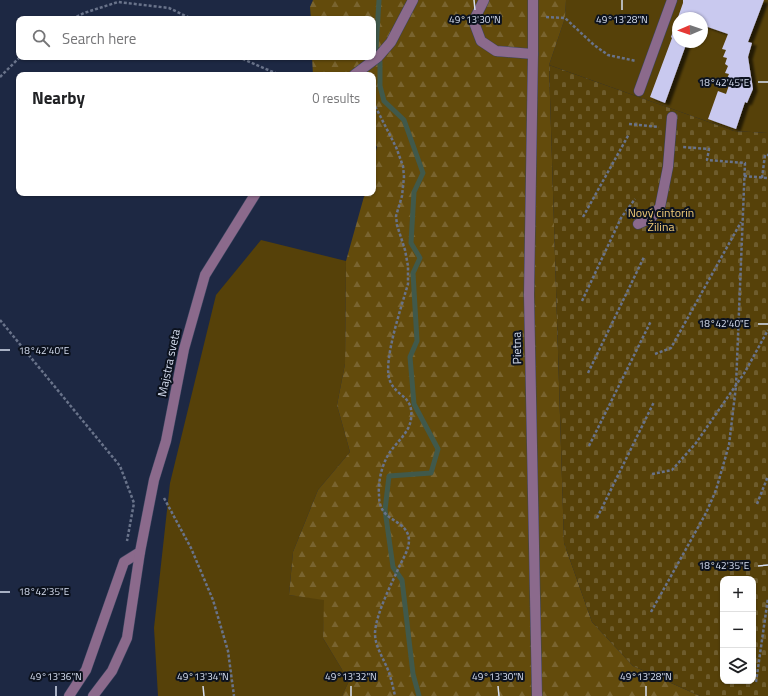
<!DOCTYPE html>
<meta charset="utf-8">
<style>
body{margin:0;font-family:"Titillium Web",sans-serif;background:#f2f2f2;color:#202124}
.controls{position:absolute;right:12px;bottom:12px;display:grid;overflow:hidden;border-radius:8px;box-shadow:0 1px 3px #0004}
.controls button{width:36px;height:36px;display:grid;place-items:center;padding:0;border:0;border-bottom:1px solid #e0e0e0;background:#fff;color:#202124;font:20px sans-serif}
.compass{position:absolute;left:672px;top:12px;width:36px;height:36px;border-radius:50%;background:#fff;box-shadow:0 1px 3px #0004;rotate:268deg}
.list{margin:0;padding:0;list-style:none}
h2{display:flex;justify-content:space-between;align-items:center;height:52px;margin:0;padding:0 16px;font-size:17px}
h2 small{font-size:13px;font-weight:400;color:#757577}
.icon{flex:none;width:22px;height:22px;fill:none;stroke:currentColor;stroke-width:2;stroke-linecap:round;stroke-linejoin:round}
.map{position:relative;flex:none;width:768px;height:696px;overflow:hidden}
.search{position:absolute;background:#fff;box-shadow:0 1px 3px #0004;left:16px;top:16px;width:360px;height:44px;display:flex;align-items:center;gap:10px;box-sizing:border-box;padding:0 14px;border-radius:8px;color:#757577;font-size:15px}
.panel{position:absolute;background:#fff;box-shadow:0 1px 3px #0004;left:16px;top:72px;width:360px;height:124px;border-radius:8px}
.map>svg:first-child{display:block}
.grass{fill:#564109;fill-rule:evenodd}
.forest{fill:url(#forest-firs)}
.cemetery{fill:url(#cemetery-stones);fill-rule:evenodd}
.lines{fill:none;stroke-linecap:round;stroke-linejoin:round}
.stream{stroke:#40594b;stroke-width:5}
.building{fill:#c9c9ef;filter:url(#shadow)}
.minor-casing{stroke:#3b455f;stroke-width:11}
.path{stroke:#69738a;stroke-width:2.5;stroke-dasharray:3 2;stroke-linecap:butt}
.minor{stroke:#8b6a8c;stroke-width:10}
.ticks{fill:none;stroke:#d6def0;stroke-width:1.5}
.labels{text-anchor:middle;stroke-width:4;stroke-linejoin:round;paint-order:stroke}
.park-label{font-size:12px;fill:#f2cc78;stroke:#0c121e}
.street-label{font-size:12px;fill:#d6def0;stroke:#0c121e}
.ticks-label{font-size:10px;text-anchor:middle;fill:#d6def0;stroke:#0c121e;stroke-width:4;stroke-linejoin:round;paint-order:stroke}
</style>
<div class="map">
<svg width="768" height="696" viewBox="0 0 768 696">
<defs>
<pattern id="forest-firs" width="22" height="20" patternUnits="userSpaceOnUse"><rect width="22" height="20" fill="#634b0c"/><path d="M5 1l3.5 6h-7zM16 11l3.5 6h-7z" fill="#796430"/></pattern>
<pattern id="cemetery-stones" width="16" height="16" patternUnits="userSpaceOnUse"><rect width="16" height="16" fill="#564109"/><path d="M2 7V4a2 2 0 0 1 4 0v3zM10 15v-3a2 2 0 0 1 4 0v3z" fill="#6e5c2d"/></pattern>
<filter id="shadow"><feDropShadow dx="4.5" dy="2.5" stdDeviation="1" flood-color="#0009"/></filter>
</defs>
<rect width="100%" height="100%" fill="#1d2843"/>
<g class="grass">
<path d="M566 0H768V133L734 131 549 65 565 18ZM678 18H702V42H678Z"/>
<path d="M261 240 346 261 345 364 337 405 350 452 318 490 293 552 289 595 325 599 323 638 349 681 342 696H158L154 628 170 483 216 295Z"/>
</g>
<path class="forest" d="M313 0H566L565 18 549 65 564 543 592 622 633 666 700 696H342L349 681 323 638 324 600 289 595 293 552 318 490 350 452 337 405 345 364 346 261 365 193H373V163L377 147 373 139V75H313L312 57H373V19H311L310 7Z"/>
<path class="cemetery" d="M549 65 734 131 768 133V696H700L633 666 592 622 564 543ZM723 579H753V681H723Z"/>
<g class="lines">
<path class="stream" d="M379 0 376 49 380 62V86L384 101 404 120 423 173 414 192 411 243 420 258 413 273 417 341 410 357 414 404 438 449 431 473 389 476 385 510 393 567 402 580 413 674 419 696"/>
</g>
<path class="building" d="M683 0H764L748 42 752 43 748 57 753 89 747 103 745 102 736 129 708 119 718 91 726 94 730 82 726 81 729 74 725 73 728 66 725 64 727 58 723 57 726 50 722 49 728 34 702 25V18H678V42H687L665 103 650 97 672 38 671 37 683 3Z"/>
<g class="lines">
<defs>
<g id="minor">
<path d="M484 0 475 18V25L481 41 496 51 533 54"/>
<path d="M533 0V54L529 295 537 696"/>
<path d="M354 75 378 57 391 42 413 0"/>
<path d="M639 91 672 0"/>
<path d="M638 224 651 218 660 207 668 167 672 117"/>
<path d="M69 696 86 670 124 562 140 552 154 480 166 441 184 349 205 275 256 193"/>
<path d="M93 696 112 671 127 638 140 552"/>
</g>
</defs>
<use href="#minor" class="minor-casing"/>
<g class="path">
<path d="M546 17 565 18 594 45 608 55 636 61"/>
<path d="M72 19 84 13 118 2 169 8 192 19"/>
<path d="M238 57 280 75"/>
<path d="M0 77 20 57"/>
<path d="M373 102 396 147 403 166 404 177 402 196 396 216 397 225 405 250 408 266V284C402 305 382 363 390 381 397 398 414 395 411 419 409 435 392 445 386 459 381 469 378 484 379 495 379 501 380 507 384 512 392 522 408 524 409 540 409 549 404 557 400 565 392 583 376 613 375 633 375 647 383 657 388 670 391 678 393 687 395 696"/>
<path d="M629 124 659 127"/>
<path d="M744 176 768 178"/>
<path d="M762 178 765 155H768"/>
<path d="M583 217 629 134"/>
<path d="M582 301 621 218 635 199"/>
<path d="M0 320 120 466 134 503 127 541"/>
<path d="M655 354 671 348 741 222"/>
<path d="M588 373 644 257"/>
<path d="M589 446 651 321"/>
<path d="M652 474 672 470 696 443 745 372 768 330"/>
<path d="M164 498 191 548 213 600 228 651 234 696"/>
<path d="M757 504 768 476"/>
<path d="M597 518 654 402"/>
<path d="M651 612 706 513 716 490 729 445 736 386 745 163 707 160 709 149 682 147"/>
<path d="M756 682 768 598"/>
</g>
<use href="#minor" class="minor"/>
</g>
<path class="ticks" d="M474 0 475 10M622 0V10M758 82H768M758 324H768M0 350H10M758 566 768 565M0 592H10M56 686V696M203 686 204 696M351 686V696M498 686 499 696M646 686V696"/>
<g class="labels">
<g class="park-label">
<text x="661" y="217">Nový cintorín<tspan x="661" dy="14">Žilina</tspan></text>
</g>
<g class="street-label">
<text transform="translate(517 348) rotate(-91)" y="4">Pietna</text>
<text transform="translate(169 363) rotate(-78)" y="4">Majstra sveta</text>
</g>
</g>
<g class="ticks-label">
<text x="475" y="23">49°13'30"N</text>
<text x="622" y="23">49°13'28"N</text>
<text x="724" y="86">18°42'45"E</text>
<text x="724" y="327">18°42'40"E</text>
<text x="44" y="354">18°42'40"E</text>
<text x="724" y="569">18°42'35"E</text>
<text x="44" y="595">18°42'35"E</text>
<text x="56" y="680">49°13'36"N</text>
<text x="203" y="680">49°13'34"N</text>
<text x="351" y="680">49°13'32"N</text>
<text x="498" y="680">49°13'30"N</text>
<text x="646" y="680">49°13'28"N</text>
</g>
</svg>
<div class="controls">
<button>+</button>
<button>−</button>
<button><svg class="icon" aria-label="layers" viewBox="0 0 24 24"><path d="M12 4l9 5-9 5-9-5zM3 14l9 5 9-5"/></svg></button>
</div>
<svg class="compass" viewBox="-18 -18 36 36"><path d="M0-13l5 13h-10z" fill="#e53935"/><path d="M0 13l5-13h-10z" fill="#757577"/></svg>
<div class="search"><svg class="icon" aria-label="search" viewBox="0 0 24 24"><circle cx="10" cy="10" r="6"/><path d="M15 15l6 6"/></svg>Search here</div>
<section class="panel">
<h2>Nearby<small>0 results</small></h2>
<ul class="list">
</ul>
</section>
</div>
